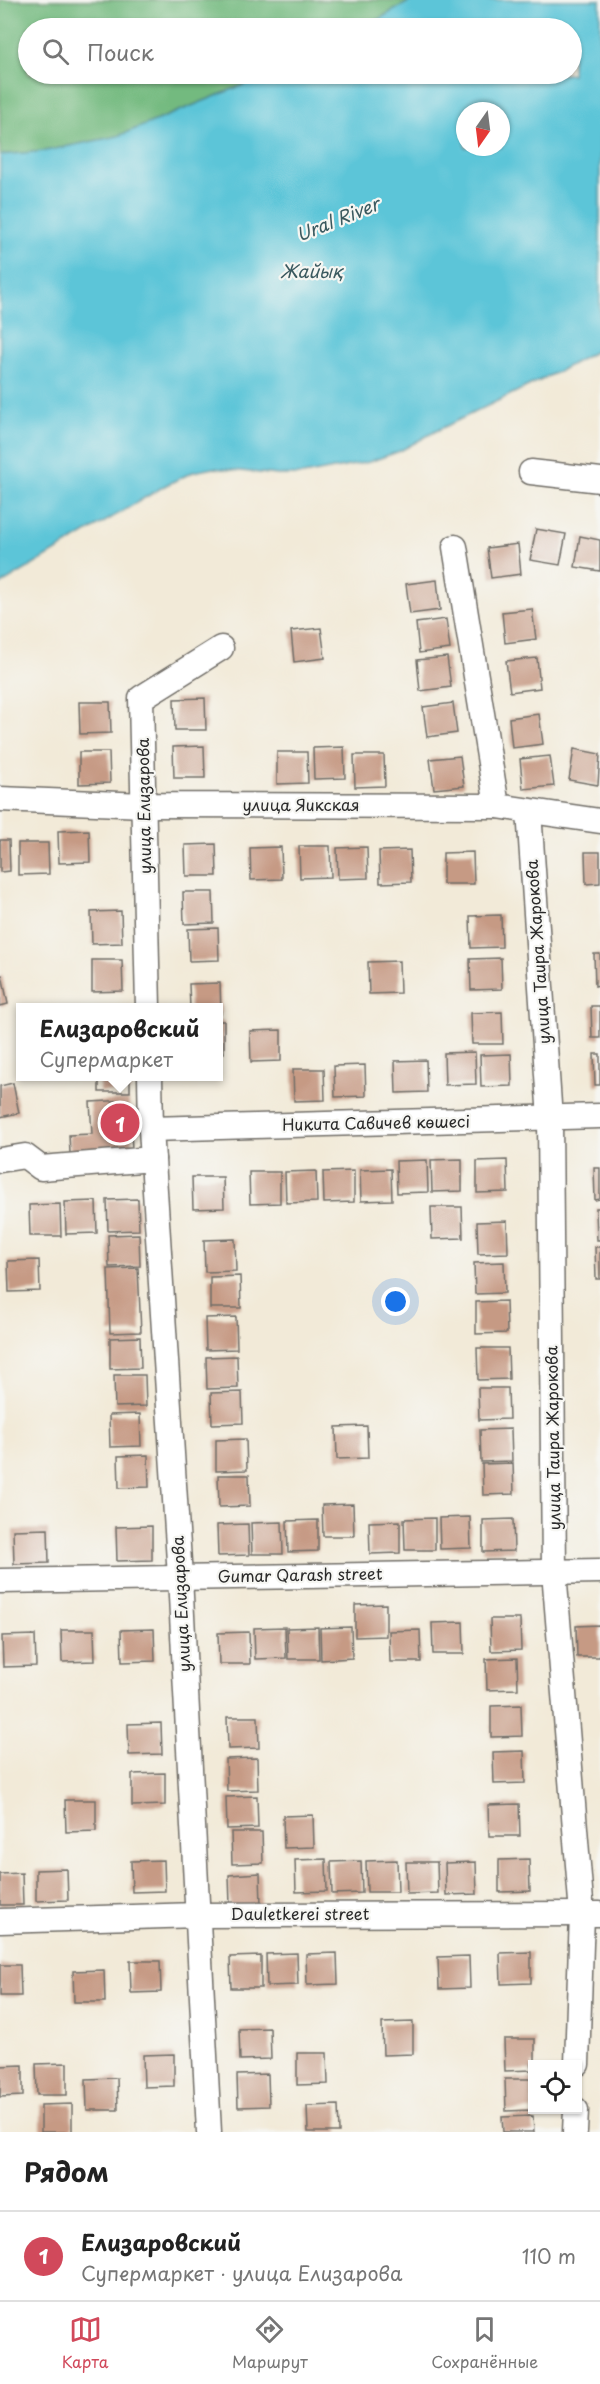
<!DOCTYPE html>
<html lang="ru">
<meta charset="utf-8">
<style>
body{margin:0;font-family:"Playpen Sans",sans-serif;background:#f6f6f6;color:#222}
.controls{position:absolute;right:18px;bottom:18px;display:grid;overflow:hidden;border-radius:0px;box-shadow:0 2px 4px #0004}
.controls button{width:54px;height:54px;display:grid;place-items:center;padding:0;border:0;border-bottom:2px solid #e0e0e0;background:#fff;color:#222;font:30px sans-serif}
.compass{position:absolute;left:456px;top:102px;width:54px;height:54px;border-radius:50%;background:#fff;box-shadow:0 2px 4px #0004;rotate:194deg}
.you{position:absolute;left:396px;top:1302px;width:21px;height:21px;margin:-15px;border:4px solid #fff;border-radius:50%;background:#1a73e8;box-shadow:0 0 0 9px #1a73e833}
.badge{display:grid;place-items:center;width:39px;height:39px;border-radius:50%;background:#d1495b;color:#fff;font-size:20px;font-weight:700}
.pin{position:absolute;translate:-50% -50%;border:3px solid #fff;box-shadow:0 2px 6px #0006}
.popup{position:absolute;left:16px;top:1003px;width:207px;height:78px;box-sizing:border-box;display:grid;place-content:center;border-radius:0px;background:#fff;filter:drop-shadow(0 2px 4px #0005);font-size:20px;white-space:nowrap;color:#767676}
.popup b{font-size:22px;color:#222}
.popup::after{content:'';position:absolute;left:50%;top:100%;margin-left:-12px;border:12px solid transparent;border-top-color:#fff}
.list{margin:0;padding:0;list-style:none}
h2{display:flex;justify-content:space-between;align-items:center;height:78px;margin:0;padding:0 24px;font-size:26px}
h2 small{font-size:20px;font-weight:400;color:#767676}
.list li{display:grid;grid-template-columns:39px 1fr auto;gap:18px;align-items:center;box-sizing:border-box;height:90px;padding:0 24px;border-top:2px solid #e0e0e0}
.list b{display:block;font-size:22px;white-space:nowrap}
.list p{margin:0;font-size:20px;white-space:nowrap;color:#767676}
.list em{font-size:20px;font-style:normal;color:#767676}
.icon{flex:none;width:33px;height:33px;fill:none;stroke:currentColor;stroke-width:2;stroke-linecap:round;stroke-linejoin:round}
.map{position:relative;flex:none;width:600px;height:2132px;overflow:hidden}
.search{position:absolute;background:#fff;box-shadow:0 2px 4px #0004;left:18px;right:18px;top:18px;height:66px;display:flex;align-items:center;gap:15px;box-sizing:border-box;padding:0 21px;border-radius:33px;color:#767676;font-size:22px}
.sheet{height:168px;background:#fff}
nav{display:flex;justify-content:space-around;align-items:center;box-sizing:border-box;height:84px;border-top:2px solid #e0e0e0;background:#fff;font-size:16px;color:#767676}
nav a{display:grid;justify-items:center;gap:3px}
nav .on{color:#d1495b}
.map>svg:first-child{display:block}
.forest{fill:#73ba7f;stroke:#4f7255;stroke-width:1.5}
.water{fill:#5cc5d8;stroke:#447882;stroke-width:1.5;fill-rule:evenodd}
.building{fill:#c69a84}
.lines{fill:none;stroke-linecap:round;stroke-linejoin:round}
.minor-casing{stroke:#716e68;stroke-width:27}
.minor{stroke:#fff;stroke-width:24}
.labels{text-anchor:middle;stroke-width:4.5;stroke-linejoin:round;paint-order:stroke}
.street-label{font-size:16px;fill:#2b2b2b;stroke:#f6f6f2}
.water-label{font-size:18px;font-style:italic;fill:#3a595f;stroke:#f6f6f2}
</style>
<div class="map">
<svg width="600" height="2132" viewBox="0 0 600 2132">
<rect width="100%" height="100%" fill="#f6f6f2"/>
<filter id="ink" filterUnits="userSpaceOnUse"><feTurbulence type="fractalNoise" baseFrequency=".0167" numOctaves="2"/><feDisplacementMap in="SourceGraphic" scale="12" xChannelSelector="R" yChannelSelector="G"/><feConvolveMatrix kernelMatrix="1 2 1 2 8 2 1 2 1" color-interpolation-filters="sRGB"/></filter>
<filter id="wash" filterUnits="userSpaceOnUse"><feTurbulence type="fractalNoise" baseFrequency=".008" numOctaves="4" result="noise"/><feDisplacementMap in="SourceGraphic" scale="24" xChannelSelector="R" yChannelSelector="G"/><feGaussianBlur stdDeviation="1.35" result="paint"/><feColorMatrix in="noise" values="0 0 0 0 0 0 0 0 0 0 0 0 0 0 0 0 0 1.4 0 .05"/><feComposite in="paint" operator="in"/></filter>
<g filter="url(#wash)">
<rect width="100%" height="100%" fill="#f2ead8"/>
<path class="forest" d="M0 0H412L363 28H28V74H270L118 136 45 151 0 155Z"/>
<path class="water" d="M412 0H600V349L561 370 436 431 400 451 369 462 303 475H278L213 468 193 472 166 485 0 585V155L45 151 118 136 270 74H572V28H363ZM465 111H501V147H465Z"/>
<g id="blocks">
<g class="building">
<path d="M536 529 566 534 560 565 530 560Z"/>
<path d="M580 536 600 540V571L575 567Z"/>
<path d="M518 544 521 574 491 578 487 548Z"/>
<path d="M437 580 440 610 410 614 406 584Z"/>
<path d="M532 609 536 639 505 643 502 612Z"/>
<path d="M446 619 450 649 419 653 416 623Z"/>
<path d="M321 628 325 658 294 662 291 631Z"/>
<path d="M447 657 451 687 420 691 417 660Z"/>
<path d="M537 658 540 688 510 692 506 661Z"/>
<path d="M205 698 206 730H175L174 699Z"/>
<path d="M79 702H110L111 733 80 734Z"/>
<path d="M453 703 457 733 427 737 423 707Z"/>
<path d="M539 714 543 744 512 748 509 718Z"/>
<path d="M204 746 205 778H174L173 747Z"/>
<path d="M344 747 345 778 314 779 313 748Z"/>
<path d="M574 749 600 754 598 785 569 780Z"/>
<path d="M79 752H109L110 783 79 784Z"/>
<path d="M277 752H307L308 783 277 784Z"/>
<path d="M354 755H384L385 786 355 787Z"/>
<path d="M460 756 464 786 434 789 430 759Z"/>
<path d="M550 756 554 786 523 789 520 759Z"/>
<path d="M89 830 90 862 59 863 58 831Z"/>
<path d="M0 840H9L10 871 0 872Z"/>
<path d="M18 843H48L49 874 18 875Z"/>
<path d="M216 844 217 876H186L185 845Z"/>
<path d="M299 846H330L331 877 300 878Z"/>
<path d="M281 847 282 879 251 880 250 848Z"/>
<path d="M367 847 368 878 338 879 337 848Z"/>
<path d="M410 850 411 882 380 883 379 851Z"/>
<path d="M473 852 474 884H443V853Z"/>
<path d="M585 852H600V883L586 884Z"/>
<path d="M183 892H213L214 923 184 924Z"/>
<path d="M121 911 122 943 92 944 91 912Z"/>
<path d="M501 915 502 947 471 948 470 916Z"/>
<path d="M218 928 219 960 189 961 188 929Z"/>
<path d="M594 954H600V985L595 986Z"/>
<path d="M501 958 502 989 471 990 470 959Z"/>
<path d="M92 960H122L123 991 92 992Z"/>
<path d="M399 961 400 993 369 994 368 962Z"/>
<path d="M0 975H2L8 1004 0 1006Z"/>
<path d="M220 983 221 1014H219V1008H190L189 984Z"/>
<path d="M591 1006H600V1038H592Z"/>
<path d="M502 1012 503 1044H472L471 1013Z"/>
<rect x="219" y="1021" width="5" height="32"/>
<path d="M281 1030V1061L251 1062 250 1031Z"/>
<path d="M475 1052 476 1084 445 1085 444 1053Z"/>
<path d="M511 1054 512 1086 481 1087 480 1055Z"/>
<path d="M594 1054H600V1085H595Z"/>
<path d="M426 1060 427 1092 396 1093 395 1061Z"/>
<path d="M365 1065 366 1096 335 1097 334 1066Z"/>
<path d="M293 1069H324L325 1100 294 1101Z"/>
<rect x="99" y="1076" width="31" height="16"/>
<path d="M13 1083 19 1113 0 1117V1086Z"/>
<path d="M129 1100 132 1149 70 1153 69 1135 92 1134 90 1102Z"/>
<path d="M462 1159V1191L432 1192 431 1160Z"/>
<path d="M427 1160 428 1192 397 1193 396 1161Z"/>
<path d="M507 1160 508 1192 477 1193V1161Z"/>
<path d="M594 1168H600V1199L595 1200Z"/>
<path d="M391 1169 392 1200 361 1201 360 1170Z"/>
<path d="M316 1171 317 1202 286 1203 285 1172Z"/>
<path d="M354 1171V1202L324 1203 323 1172Z"/>
<path d="M249 1172H280V1203L250 1204Z"/>
<path d="M192 1177H223L224 1208 193 1209Z"/>
<path d="M138 1199 139 1230 108 1231 107 1200Z"/>
<path d="M96 1201 97 1233 66 1234 65 1202Z"/>
<path d="M60 1204 61 1236H30L29 1205Z"/>
<path d="M431 1207H462L463 1238 432 1239Z"/>
<path d="M596 1208H600V1240H597Z"/>
<path d="M507 1221 508 1253 478 1254 477 1222Z"/>
<path d="M139 1234 140 1266 109 1267 108 1235Z"/>
<path d="M235 1239 236 1271 205 1272 204 1240Z"/>
<path d="M595 1247H600V1279H596Z"/>
<path d="M39 1260 40 1291 9 1292 8 1261Z"/>
<path d="M504 1262 505 1293 475 1294 474 1263Z"/>
<path d="M138 1268 141 1332 110 1333 108 1269Z"/>
<path d="M240 1276 241 1308H210V1277Z"/>
<path d="M506 1301 507 1333 476 1334V1302Z"/>
<path d="M236 1317 237 1349 206 1350 205 1318Z"/>
<path d="M140 1337 141 1368 110 1369V1338Z"/>
<path d="M477 1348H508L509 1379 478 1380Z"/>
<path d="M237 1356 238 1388 207 1389 206 1357Z"/>
<path d="M114 1375H145L146 1406 115 1407Z"/>
<path d="M478 1388H508L509 1419 479 1420Z"/>
<path d="M242 1392 243 1423 212 1424 211 1393Z"/>
<path d="M140 1414 141 1446 110 1447 109 1415Z"/>
<path d="M367 1426 368 1458 337 1459 336 1427Z"/>
<path d="M511 1429 512 1461 481 1462 480 1430Z"/>
<path d="M246 1439 247 1470 216 1471V1440Z"/>
<path d="M148 1455 149 1487 119 1488 118 1456Z"/>
<path d="M513 1463 514 1494 483 1495 482 1464Z"/>
<path d="M218 1475H249L250 1506 219 1507Z"/>
<path d="M353 1504 354 1536H323L322 1505Z"/>
<path d="M470 1517 471 1548 440 1549 439 1518Z"/>
<path d="M435 1518V1550H405L404 1519Z"/>
<path d="M513 1519 514 1551 483 1552V1520Z"/>
<path d="M318 1520V1551L288 1552 287 1521Z"/>
<path d="M400 1521V1553L370 1554 369 1522Z"/>
<path d="M282 1522 283 1554H252L251 1523Z"/>
<path d="M248 1524 249 1555 218 1556 217 1525Z"/>
<path d="M152 1526V1560L117 1561 116 1527Z"/>
<path d="M48 1529 49 1563 14 1564 13 1530Z"/>
<path d="M386 1604V1636L355 1637V1605Z"/>
<path d="M490 1619H520L521 1650 491 1651Z"/>
<path d="M463 1622 464 1654H433L432 1623Z"/>
<path d="M600 1625V1657H577L576 1626Z"/>
<path d="M285 1627 286 1658 255 1659 254 1628Z"/>
<path d="M318 1627 319 1659H288L287 1628Z"/>
<path d="M351 1627 352 1658 321 1660 320 1628Z"/>
<path d="M154 1629 155 1661 122 1662 121 1630Z"/>
<path d="M61 1630H94L95 1661 62 1662Z"/>
<path d="M420 1630 421 1662H390L389 1631Z"/>
<path d="M249 1632 250 1664H219L218 1633Z"/>
<path d="M35 1635 36 1666 3 1667 2 1636Z"/>
<path d="M517 1658 518 1689 487 1690 486 1659Z"/>
<path d="M521 1705 522 1736 491 1737V1706Z"/>
<path d="M227 1717H258L259 1748 228 1749Z"/>
<path d="M161 1723 162 1754 129 1755 128 1724Z"/>
<path d="M524 1751 525 1783 494 1784 493 1752Z"/>
<path d="M257 1758 258 1790 227 1791 226 1759Z"/>
<path d="M165 1773V1805L132 1806V1774Z"/>
<path d="M257 1796 258 1828 227 1829 226 1797Z"/>
<path d="M65 1800H96V1831L66 1832Z"/>
<path d="M519 1804 520 1836H489L488 1805Z"/>
<path d="M313 1815 314 1847 284 1848 283 1816Z"/>
<path d="M231 1832H262L263 1863 232 1864Z"/>
<path d="M326 1859 327 1891 296 1892 295 1860Z"/>
<path d="M529 1859 530 1891 499 1892V1860Z"/>
<path d="M164 1860 165 1891 132 1892 131 1861Z"/>
<path d="M397 1860 398 1892H367L366 1861Z"/>
<path d="M361 1861 362 1893 332 1894 331 1862Z"/>
<path d="M406 1862H437L438 1893 407 1894Z"/>
<path d="M476 1862 477 1894 446 1895 445 1863Z"/>
<path d="M67 1869 68 1900 36 1901V1870Z"/>
<path d="M22 1873 23 1905H0V1874Z"/>
<path d="M260 1873 261 1905 230 1906 229 1875Z"/>
<path d="M531 1952V1983L501 1984 500 1953Z"/>
<path d="M297 1953 298 1985 267 1986 266 1954Z"/>
<path d="M337 1953 338 1984 307 1985 306 1954Z"/>
<path d="M261 1956V1988H231L230 1957Z"/>
<path d="M469 1956 470 1988 439 1989 438 1957Z"/>
<path d="M130 1961H160L161 1992 131 1993Z"/>
<path d="M0 1965H20L21 1996H0Z"/>
<path d="M104 1970 105 2002H74L73 1971Z"/>
<path d="M413 2022V2054L383 2055 382 2023Z"/>
<path d="M270 2028 271 2059 240 2060 239 2029Z"/>
<path d="M504 2039H535V2064H532V2070L505 2071Z"/>
<path d="M297 2053H327L328 2084 297 2085Z"/>
<path d="M174 2054V2086L144 2087 143 2055Z"/>
<path d="M67 2063V2095H37L36 2064Z"/>
<path d="M23 2065V2096L0 2097V2066Z"/>
<path d="M268 2074 269 2106 238 2107 237 2075Z"/>
<path d="M117 2078 118 2110H87L86 2079Z"/>
<path d="M505 2079H532V2110L506 2111Z"/>
<path d="M72 2104V2132H41V2105Z"/>
<path d="M338 2105 339 2132H308L307 2106Z"/>
<path d="M533 2116 534 2132H503L502 2117Z"/>
</g>
</g>
</g>
<g filter="url(#ink)">
<use href="#blocks" fill-opacity="0" stroke="#716e68" stroke-width="1.5"/>
<g class="lines">
<defs>
<g id="minor">
<path d="M531 472 600 480"/>
<path d="M455 547 497 806"/>
<path d="M0 799 144 805 497 806 600 821"/>
<path d="M529 811 550 1119 554 1571 582 1914 577 2064"/>
<path d="M148 1008 141 698 221 648"/>
<path d="M150 1076 151 1129 180 1577 209 2132"/>
<path d="M151 1129 600 1116"/>
<path d="M0 1160 25 1156 41 1168 153 1159"/>
<path d="M0 1581 600 1571"/>
<path d="M0 1921 198 1915 600 1914"/>
<path d="M575 2132 576 2110"/>
</g>
</defs>
<use href="#minor" class="minor-casing"/>
<use href="#minor" class="minor"/>
</g>
</g>
<g class="labels">
<g class="street-label">
<text x="301" y="811">улица Яикская</text>
<text transform="translate(144 806) rotate(-91)" y="6">улица Елизарова</text>
<text transform="translate(538 952) rotate(-94)" y="6">улица Таира Жарокова</text>
<text transform="translate(376 1123) rotate(-1)" y="6">Никита Савичев көшесі</text>
<text transform="translate(553 1438) rotate(-91)" y="6">улица Таира Жарокова</text>
<text transform="translate(300 1575) rotate(-1)" y="6">Gumar Qarash street</text>
<text transform="translate(181 1604) rotate(-93)" y="6">улица Елизарова</text>
<text x="300" y="1920">Dauletkerei street</text>
</g>
<g class="water-label">
<text transform="translate(338 220) rotate(-22)" y="6">Ural River</text>
<text x="311" y="278">Жайық</text>
</g>
</g>
</svg>
<div class="controls">
<button><svg class="icon" aria-label="locate" viewBox="0 0 24 24"><circle cx="12" cy="12" r="6"/><path d="M12 2v4M12 18v4M2 12h4M18 12h4"/></svg></button>
</div>
<svg class="compass" viewBox="-18 -18 36 36"><path d="M0-13l5 13h-10z" fill="#e53935"/><path d="M0 13l5-13h-10z" fill="#767676"/></svg>
<div class="you"></div>
<div class="pin badge" style="left:120px;top:1123px">1</div>
<div class="popup"><b>Елизаровский</b>Супермаркет</div>
<div class="search"><svg class="icon" aria-label="search" viewBox="0 0 24 24"><circle cx="10" cy="10" r="6"/><path d="M15 15l6 6"/></svg>Поиск</div>
</div>
<section class="sheet">
<h2>Рядом<small></small></h2>
<ul class="list">
<li><span class="badge">1</span><div><b>Елизаровский</b><p>Супермаркет · улица Елизарова</p></div><em>110 m</em></li>
</ul>
</section>
<nav>
<a class="on"><svg class="icon" aria-label="map" viewBox="0 0 24 24"><path d="M3 6l6-2 6 2 6-2v14l-6 2-6-2-6 2zM9 4v14M15 6v14"/></svg>Карта</a>
<a><svg class="icon" aria-label="directions" viewBox="0 0 24 24"><path d="M12 3l9 9-9 9-9-9zM9 14v-3h6M13 9l2 2-2 2"/></svg>Маршрут</a>
<a><svg class="icon" aria-label="saved" viewBox="0 0 24 24"><path d="M7 4h10v16l-5-4-5 4z"/></svg>Сохранённые</a>
</nav>
